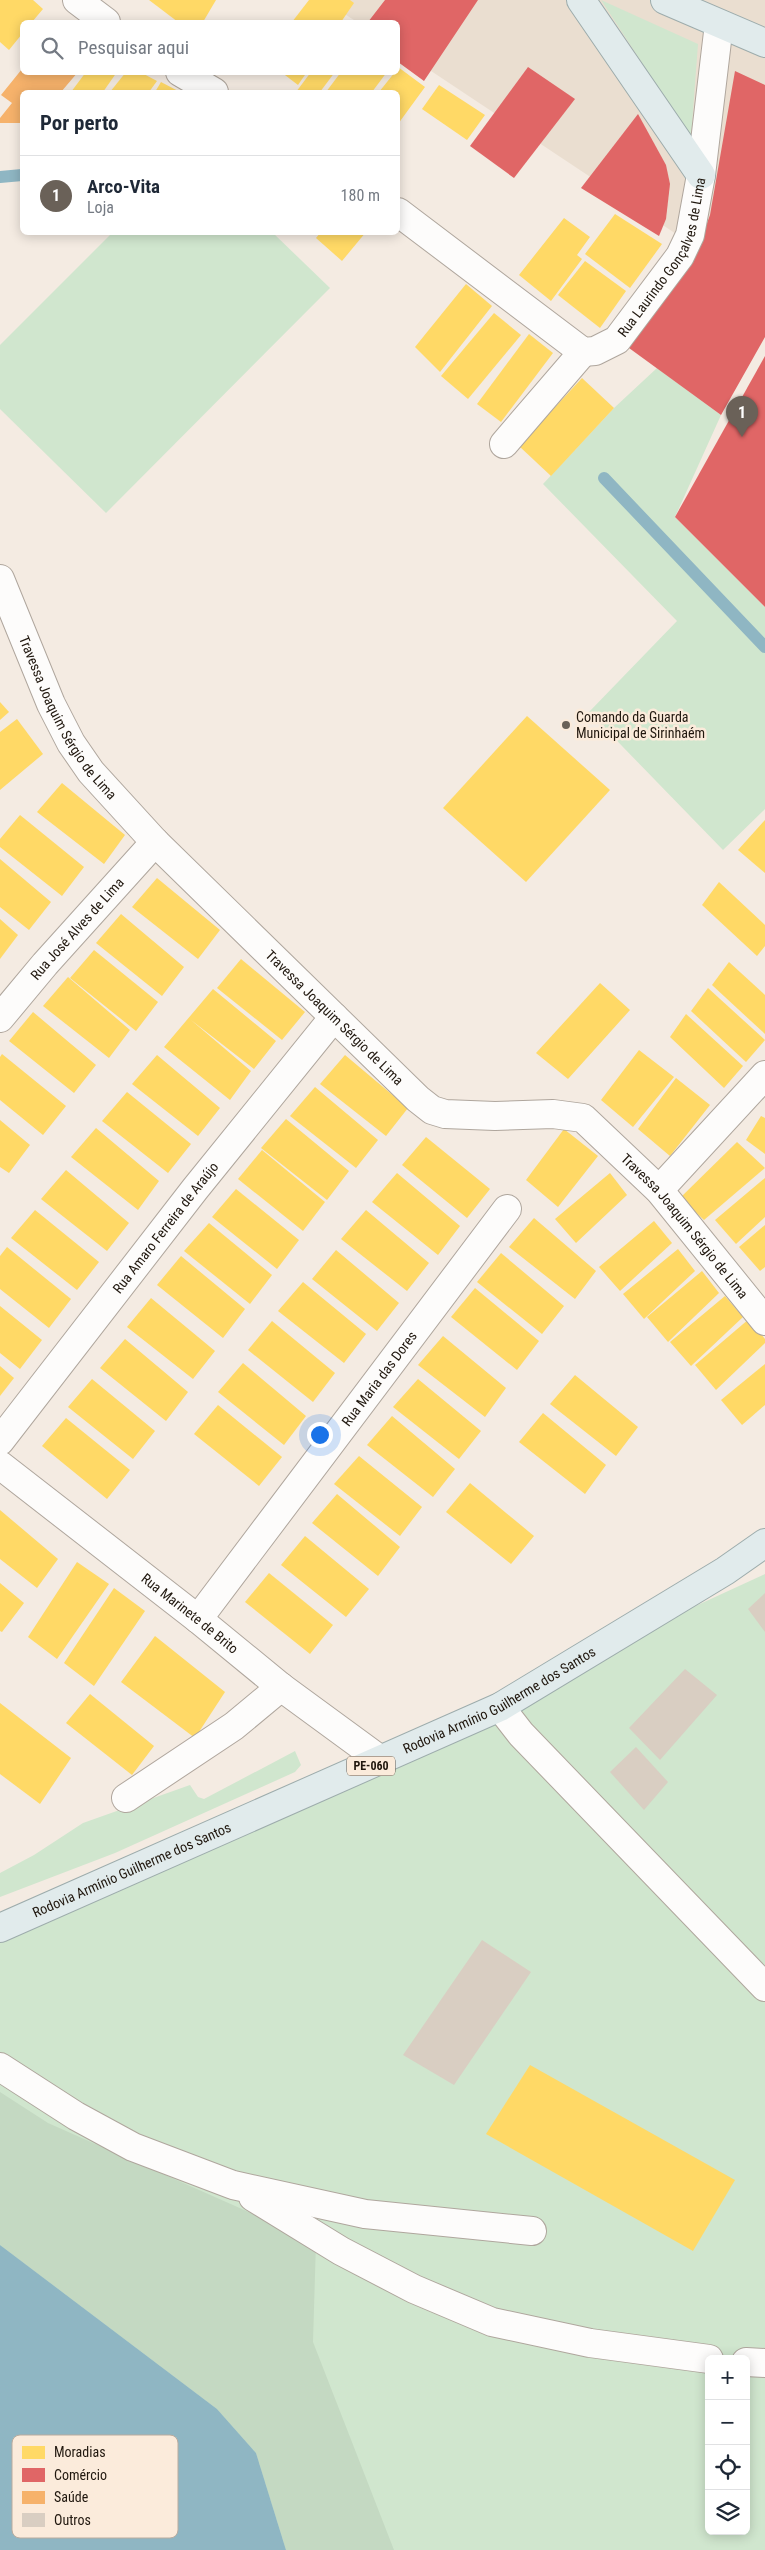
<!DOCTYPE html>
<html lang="pt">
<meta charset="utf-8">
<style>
body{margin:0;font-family:"Roboto Condensed",sans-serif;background:#f6f6f7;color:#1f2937}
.controls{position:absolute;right:15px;bottom:15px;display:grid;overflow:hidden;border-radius:8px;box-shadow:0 2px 12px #0003}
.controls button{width:45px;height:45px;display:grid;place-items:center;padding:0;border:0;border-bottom:1px solid #e0e1e3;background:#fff;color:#1f2937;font:25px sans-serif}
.you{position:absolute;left:319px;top:1434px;width:18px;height:18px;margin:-12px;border:4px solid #fff;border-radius:50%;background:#1a73e8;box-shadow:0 0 0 8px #1a73e833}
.badge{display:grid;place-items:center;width:32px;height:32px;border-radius:50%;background:#6a6158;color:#fff;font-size:16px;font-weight:700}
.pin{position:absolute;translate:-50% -41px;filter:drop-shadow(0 1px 2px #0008)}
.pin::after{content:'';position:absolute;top:26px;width:18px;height:15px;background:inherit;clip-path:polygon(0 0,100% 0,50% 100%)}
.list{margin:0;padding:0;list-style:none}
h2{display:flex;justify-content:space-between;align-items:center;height:65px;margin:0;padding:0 20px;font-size:21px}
h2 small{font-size:16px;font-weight:400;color:#747a83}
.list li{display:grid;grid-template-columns:32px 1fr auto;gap:15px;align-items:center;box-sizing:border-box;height:80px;padding:0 20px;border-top:1px solid #e0e1e3}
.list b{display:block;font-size:19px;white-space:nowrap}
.list p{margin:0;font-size:16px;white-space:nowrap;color:#747a83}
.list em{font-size:16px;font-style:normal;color:#747a83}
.icon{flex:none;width:28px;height:28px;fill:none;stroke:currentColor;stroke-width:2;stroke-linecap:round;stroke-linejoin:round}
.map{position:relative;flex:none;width:765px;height:2550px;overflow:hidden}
.search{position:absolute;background:#fff;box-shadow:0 2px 12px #0003;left:20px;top:20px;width:380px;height:55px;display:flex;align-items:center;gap:12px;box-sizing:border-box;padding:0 18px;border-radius:8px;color:#747a83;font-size:19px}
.panel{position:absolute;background:#fff;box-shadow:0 2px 12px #0003;left:20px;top:90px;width:380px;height:145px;border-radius:8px}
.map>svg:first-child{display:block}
.commercial{fill:#eaded0}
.green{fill:#d0e6ce;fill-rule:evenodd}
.forest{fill:#c4d9c2}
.water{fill:#8fb6c3}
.homes{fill:#ffd966}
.shops{fill:#e06666}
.health{fill:#f6b26b}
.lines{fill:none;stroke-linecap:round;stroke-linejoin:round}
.stream{stroke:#8fb6c3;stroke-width:12}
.building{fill:#d9cec2}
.minor-casing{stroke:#afa69d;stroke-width:30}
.major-casing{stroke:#9dacac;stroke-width:30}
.minor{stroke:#fdfcfb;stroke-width:28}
.major{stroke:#e1ebec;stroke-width:28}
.poi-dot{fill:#6a6158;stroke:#fbebdb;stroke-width:2}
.labels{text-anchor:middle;stroke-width:5;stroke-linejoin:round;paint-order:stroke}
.shield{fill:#fbebdb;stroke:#62574c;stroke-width:1}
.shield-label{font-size:12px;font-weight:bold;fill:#20170e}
.street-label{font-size:14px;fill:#20170e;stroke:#fbebdb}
.poi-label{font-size:14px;fill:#20170e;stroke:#fbebdb;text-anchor:start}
.key{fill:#fbebdb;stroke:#b9ab9e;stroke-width:1}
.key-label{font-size:14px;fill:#20170e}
</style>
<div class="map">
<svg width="765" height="2550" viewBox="0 0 765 2550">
<rect width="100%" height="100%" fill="#f4ebe2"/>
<path class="commercial" d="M323 0H765V293L398 49V22H357Z"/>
<g class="green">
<path d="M601 0 698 44 691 138Z"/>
<path d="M112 233H273L330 288 106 513 0 409V345Z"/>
<path d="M657 368 721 415 675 517 765 607V809L723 850 589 712 677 621 543 484 614 408Z"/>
<path d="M765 1574V2550H0V1926ZM709 2359H746V2531H709Z"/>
<path d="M295 1751 301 1765 295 1772 115 1853 0 1897V1873L34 1855 83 1823 190 1785 198 1797 204 1799Z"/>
</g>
<path class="forest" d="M0 2092 48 2123 316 2242 313 2342 394 2550H286L256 2453 217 2409 0 2245Z"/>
<path class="water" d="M0 2245 217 2409 256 2453 286 2550H0Z"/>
<g class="homes">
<path d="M0 0H33L43 9 32 22H22V34L9 50 0 42Z"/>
<path d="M149 0H216L203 22H178Z"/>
<path d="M309 0H350L354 3 341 22H292Z"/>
<path d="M398 67 425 87 398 124V92H379L395 72H398Z"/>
<path d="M86 72H117L103 92H71Z"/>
<path d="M126 72H140L157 81 149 92H110Z"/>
<path d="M281 72H307L298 85Z"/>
<path d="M311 72H335L320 92H296Z"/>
<path d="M341 72H387L372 92H326Z"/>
<path d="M161 82 180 92H155Z"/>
<path d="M439 85 485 115 467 140 422 109Z"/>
<path d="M615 214 662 244 630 288 585 254Z"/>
<path d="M564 218 590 237 577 255 582 259 551 301 519 275Z"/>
<path d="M321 232H366L342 261 316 238Z"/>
<path d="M585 261 626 291 600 328 558 295Z"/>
<path d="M466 284 492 306 440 372 415 347Z"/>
<path d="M494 313 521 335 468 399 441 376Z"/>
<path d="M529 334 553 353 501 422 477 404Z"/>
<path d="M582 378 614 408 551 476 519 446Z"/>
<path d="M0 702 9 712 0 720Z"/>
<path d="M527 716 610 790 526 882 443 808Z"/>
<path d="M17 719 43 754 0 790V732Z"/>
<path d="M62 783 125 835 104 864 37 812Z"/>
<path d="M20 815 84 867 62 896 0 847V839Z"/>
<path d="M765 820V873L738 850Z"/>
<path d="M0 859 51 902 29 930 0 907Z"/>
<path d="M157 878 220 930 198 959 132 907Z"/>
<path d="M719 882 765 925V946L757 956 702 905Z"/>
<path d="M121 914 184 967 162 996 96 943Z"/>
<path d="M0 919 18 935 0 959Z"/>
<path d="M94 950 158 1002 136 1031 70 978Z"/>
<path d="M241 959 305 1012 282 1040 217 988Z"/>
<path d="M729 962 765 995V1034L712 985Z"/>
<path d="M68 977 130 1030 109 1058 43 1006Z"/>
<path d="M600 983 630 1010 568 1079 536 1053Z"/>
<path d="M708 988 765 1040 746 1062 691 1011Z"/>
<path d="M213 989 276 1041 254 1069 191 1020 251 1071 230 1100 164 1047Z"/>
<path d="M33 1012 96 1065 74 1093 9 1041Z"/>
<path d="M686 1014 743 1066 724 1088 670 1037Z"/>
<path d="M639 1050 674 1077 633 1127 601 1100Z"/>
<path d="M2 1054 66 1106 43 1135 0 1100V1057Z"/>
<path d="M157 1055 220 1108 198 1136 132 1084Z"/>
<path d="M345 1055 408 1108 386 1136 320 1084Z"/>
<path d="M676 1078 710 1105 670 1156 638 1129Z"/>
<path d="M315 1087 378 1140 356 1168 290 1116Z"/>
<path d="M127 1092 191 1144 168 1173 102 1121Z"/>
<path d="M761 1116 765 1118V1154L746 1140Z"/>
<path d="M286 1119 349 1171 327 1200 261 1148Z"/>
<path d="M0 1120 30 1145 9 1173 0 1167Z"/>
<path d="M96 1128 159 1181 138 1210 71 1157Z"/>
<path d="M564 1129 598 1156 558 1207 526 1180Z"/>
<path d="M426 1137 490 1189 467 1218 402 1165Z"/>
<path d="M737 1142 765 1168 704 1220 680 1198Z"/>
<path d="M262 1150 325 1202 303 1231 238 1179Z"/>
<path d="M66 1170 129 1223 107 1251 41 1199Z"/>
<path d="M397 1173 460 1226 438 1255 372 1202Z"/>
<path d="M610 1173 627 1195 576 1243 555 1219Z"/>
<path d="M765 1178V1217L736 1244 715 1220Z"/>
<path d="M236 1189 299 1240 277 1269 212 1217Z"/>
<path d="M35 1210 99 1262 77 1290 11 1238Z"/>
<path d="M366 1210 429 1263 407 1291 341 1239Z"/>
<path d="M534 1218 596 1271 575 1299 509 1247Z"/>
<path d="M654 1221 672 1243 620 1291 599 1267Z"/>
<path d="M209 1223 272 1275 250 1304 184 1251Z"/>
<path d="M765 1225V1267L760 1271 739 1247Z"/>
<path d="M7 1247 71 1299 49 1328 0 1289V1256Z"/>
<path d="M678 1249 695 1271 644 1319 623 1294Z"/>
<path d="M336 1250 399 1303 377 1331 312 1279Z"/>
<path d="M501 1253 564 1306 542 1334 477 1282Z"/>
<path d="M181 1256 245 1309 223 1338 157 1285Z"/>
<path d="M702 1271 719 1293 668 1342 647 1317Z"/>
<path d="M303 1282 366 1334 344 1363 278 1311Z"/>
<path d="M475 1288 539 1341 517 1370 451 1317Z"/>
<path d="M725 1296 743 1317 691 1366 670 1342Z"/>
<path d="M151 1298 215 1351 193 1379 127 1327Z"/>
<path d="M0 1306 42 1340 20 1369 0 1353Z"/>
<path d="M749 1319 765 1339V1343L716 1390 695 1365Z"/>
<path d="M272 1321 335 1373 313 1402 248 1350Z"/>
<path d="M443 1336 506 1388 485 1417 418 1365Z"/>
<path d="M125 1339 188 1392 166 1421 100 1368Z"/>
<path d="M243 1363 306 1416 284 1445 218 1392Z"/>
<path d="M765 1364V1405L742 1425 721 1400Z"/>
<path d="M0 1366 14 1378 0 1396Z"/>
<path d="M575 1375 638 1427 616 1456 550 1404Z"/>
<path d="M92 1379 155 1431 133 1459 68 1407Z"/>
<path d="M418 1379 481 1431 459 1459 393 1407Z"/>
<path d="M218 1405 282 1457 259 1486 194 1434Z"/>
<path d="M543 1413 606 1465 585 1494 519 1442Z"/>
<path d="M392 1416 455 1469 433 1497 367 1445Z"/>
<path d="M66 1418 130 1470 107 1499 42 1446Z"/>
<path d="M359 1456 422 1507 400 1536 334 1484Z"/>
<path d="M470 1483 534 1536 511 1564 446 1512Z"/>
<path d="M337 1494 400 1547 378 1576 312 1523Z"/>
<path d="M0 1510 58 1559 37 1588 0 1559Z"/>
<path d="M305 1536 369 1589 346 1617 281 1565Z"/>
<path d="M77 1562 109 1584 57 1659 28 1637Z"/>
<path d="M269 1573 333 1625 310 1654 245 1602Z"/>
<path d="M0 1583 24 1603 2 1632 0 1631Z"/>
<path d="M114 1588 145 1611 94 1686 64 1663Z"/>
<path d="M155 1636 225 1692 195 1738 121 1682Z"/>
<path d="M90 1694 154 1746 132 1775 66 1723Z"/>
<path d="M0 1703 71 1758 40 1804 0 1774Z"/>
<path d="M530 2065 735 2180 693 2251 486 2134Z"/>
</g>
<g class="shops">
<path d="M385 0H478L424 81 398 62V22H368Z"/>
<path d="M528 67 575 99 514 178 470 146Z"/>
<path d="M735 71 765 85V337L721 415 629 348 700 242 710 215Z"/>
<path d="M638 114 666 165 670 184 666 219 659 236 581 188Z"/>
<path d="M765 356V607L675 517Z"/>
</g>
<path class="health" d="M22 69V72H78L61 92H22V123H0V118L12 103 1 95Z"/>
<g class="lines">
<g class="stream">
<path d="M0 177 22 175"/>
<path d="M604 478 765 647"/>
</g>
</g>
<g class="building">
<path d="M765 1593V1632L748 1609Z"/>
<path d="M685 1669 717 1695 660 1760 629 1728Z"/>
<path d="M636 1747 668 1782 644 1810 610 1772Z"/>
<path d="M482 1940 531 1972 454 2085 403 2055Z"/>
</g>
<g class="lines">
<defs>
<g id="minor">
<path d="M77 0 106 22"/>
<path d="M180 72 214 92"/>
<path id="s1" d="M398 212 583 352 595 351 617 340 680 256 690 235 701 175 719 24"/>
<path d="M504 444 583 352"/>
<path id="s2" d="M0 579 51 704 71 743 91 772 155 842 418 1099 432 1110 445 1114 495 1116 553 1114 583 1118 659 1190 765 1321"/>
<path id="s3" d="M0 1018 45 964 155 842"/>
<path d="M659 1190 765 1075"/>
<path id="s4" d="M0 1441 195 1189 334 1017"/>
<path id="s5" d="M0 1465 198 1619 281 1687 382 1761"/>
<path id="s6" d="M198 1619 507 1209"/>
<path d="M500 1707 521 1734 765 1987"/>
<path d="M126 1798 234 1726 281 1687"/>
<path d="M0 2067 76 2116 133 2147 233 2185 365 2214 532 2231"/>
<path d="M253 2197 341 2251 414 2289 492 2322 590 2343 709 2359"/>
<path d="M746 2362 765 2363"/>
</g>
<g id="major">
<path d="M581 0 701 175"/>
<path d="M665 0 765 43"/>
<path id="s7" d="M0 1928 500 1707 725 1571 765 1543"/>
</g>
</defs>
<use href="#minor" class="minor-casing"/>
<use href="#major" class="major-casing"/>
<use href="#minor" class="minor"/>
<use href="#major" class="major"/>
</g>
<circle class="poi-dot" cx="566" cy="725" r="5"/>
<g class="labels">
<rect class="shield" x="347" y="1756.5" width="48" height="19" rx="4"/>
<g class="shield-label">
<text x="371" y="1770">PE-060</text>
</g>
<g class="street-label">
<text dy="5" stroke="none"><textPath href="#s1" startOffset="365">Rua Laurindo Gonçalves de Lima</textPath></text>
<text dy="5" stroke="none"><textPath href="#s2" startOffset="155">Travessa Joaquim Sérgio de Lima</textPath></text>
<text dy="5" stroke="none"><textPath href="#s3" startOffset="118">Rua José Alves de Lima</textPath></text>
<text dy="5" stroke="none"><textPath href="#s2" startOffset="560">Travessa Joaquim Sérgio de Lima</textPath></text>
<text dy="5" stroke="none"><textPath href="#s2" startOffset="995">Travessa Joaquim Sérgio de Lima</textPath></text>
<text dy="5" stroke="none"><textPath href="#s4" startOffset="270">Rua Amaro Ferreira de Araújo</textPath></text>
<text dy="5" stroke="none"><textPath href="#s6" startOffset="301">Rua Maria das Dores</textPath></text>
<text dy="5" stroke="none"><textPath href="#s5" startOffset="241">Rua Marinete de Brito</textPath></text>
<text dy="5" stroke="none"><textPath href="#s7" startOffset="549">Rodovia Armínio Guilherme dos Santos</textPath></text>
<text dy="5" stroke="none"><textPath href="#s7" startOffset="144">Rodovia Armínio Guilherme dos Santos</textPath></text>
</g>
<g class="poi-label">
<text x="576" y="722">Comando da Guarda<tspan x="576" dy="16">Municipal de Sirinhaém</tspan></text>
</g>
</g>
<rect x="12" y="2435" width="166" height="103" rx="8" class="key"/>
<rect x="22" y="2446" width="23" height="13" fill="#ffd966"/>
<rect x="22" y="2468" width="23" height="14" fill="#e06666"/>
<rect x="22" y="2491" width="23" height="13" fill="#f6b26b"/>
<rect x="22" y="2513" width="23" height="14" fill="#d9cec2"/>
<g class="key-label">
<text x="54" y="2457">Moradias</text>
<text x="54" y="2480">Comércio</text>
<text x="54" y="2502">Saúde</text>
<text x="54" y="2525">Outros</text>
</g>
</svg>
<div class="controls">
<button>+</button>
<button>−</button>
<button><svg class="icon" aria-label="locate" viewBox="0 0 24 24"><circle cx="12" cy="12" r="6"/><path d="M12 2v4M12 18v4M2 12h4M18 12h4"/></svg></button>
<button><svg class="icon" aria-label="layers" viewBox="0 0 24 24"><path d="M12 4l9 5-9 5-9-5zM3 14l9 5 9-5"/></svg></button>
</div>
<div class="you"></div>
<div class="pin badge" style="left:742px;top:437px">1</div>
<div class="search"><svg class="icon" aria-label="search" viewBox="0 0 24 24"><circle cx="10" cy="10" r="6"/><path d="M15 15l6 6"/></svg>Pesquisar aqui</div>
<section class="panel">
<h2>Por perto<small></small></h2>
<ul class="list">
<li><span class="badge">1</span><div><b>Arco-Vita</b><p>Loja</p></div><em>180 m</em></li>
</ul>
</section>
</div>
